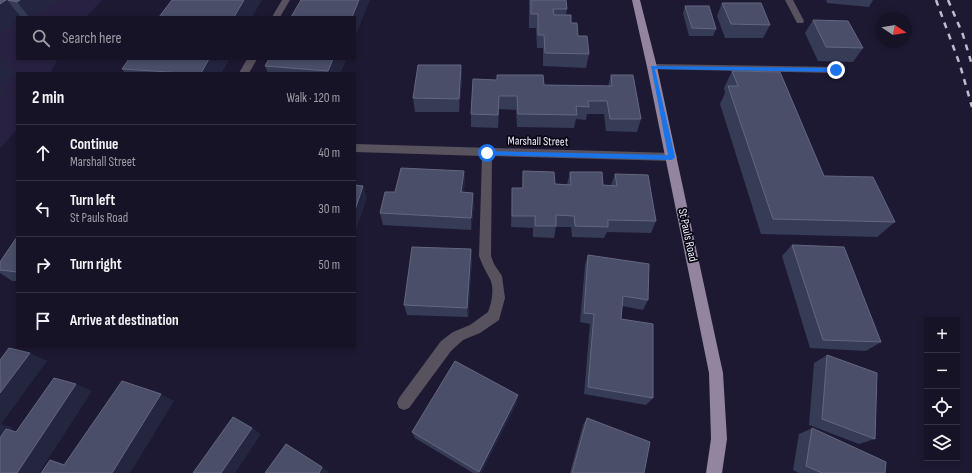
<!DOCTYPE html>
<meta charset="utf-8">
<style>
body{margin:0;font-family:"Sofia Sans Condensed",sans-serif;background:#1f1c2e;color:#f1f3f6}
.controls{position:absolute;right:12px;bottom:12px;display:grid;overflow:hidden;border-radius:0px;box-shadow:0 2px 6px #0003}
.controls button{width:36px;height:36px;display:grid;place-items:center;padding:0;border:0;border-bottom:1px solid #353243;background:#161326;color:#f1f3f6;font:20px sans-serif}
.compass{position:absolute;left:876px;top:12px;width:36px;height:36px;border-radius:50%;background:#161326;box-shadow:0 2px 6px #0003;rotate:102deg}
.stop{position:absolute;width:12px;height:12px;margin:-9px;border:3px solid #1a73e8;border-radius:50%;background:#fff}
.stop.end{background:#1a73e8;border-color:#fff;box-shadow:0 1px 4px #0008}
.list{margin:0;padding:0;list-style:none}
h2{display:flex;justify-content:space-between;align-items:center;height:52px;margin:0;padding:0 16px;font-size:17px}
h2 small{font-size:13px;font-weight:400;color:#9e9ea7}
.list li{display:grid;grid-template-columns:26px 1fr auto;gap:12px;align-items:center;box-sizing:border-box;height:56px;padding:0 16px;border-top:1px solid #353243}
.list b{display:block;font-size:15px;white-space:nowrap}
.list p{margin:0;font-size:13px;white-space:nowrap;color:#9e9ea7}
.list em{font-size:13px;font-style:normal;color:#9e9ea7}
.icon{flex:none;width:22px;height:22px;fill:none;stroke:currentColor;stroke-width:2;stroke-linecap:round;stroke-linejoin:round}
.map{position:relative;flex:none;width:972px;height:473px;overflow:hidden}
.search{position:absolute;background:#161326;box-shadow:0 2px 6px #0003;left:16px;top:16px;width:340px;height:44px;display:flex;align-items:center;gap:10px;box-sizing:border-box;padding:0 14px;border-radius:0px;color:#9e9ea7;font-size:15px}
.panel{position:absolute;background:#161326;box-shadow:0 2px 6px #0003;left:16px;top:72px;width:340px;height:276px;border-radius:0px}
.map>svg:first-child{display:block}
.built{fill:#282141}
.lines{fill:none;stroke-linecap:round;stroke-linejoin:round}
.minor{fill:#58525e;fill-rule:evenodd}
.major{fill:#93859f;fill-rule:evenodd}
.rail{stroke:#bebccf;stroke-width:2.5;stroke-dasharray:6 6;stroke-linecap:butt}
.wall{fill:#363b56}
.shaded-wall{fill:#242640}
.building{fill:#4a4e68;stroke:#646780}
.route{fill:#1a73e8}
.labels{text-anchor:middle;stroke-width:3.5;stroke-linejoin:round;paint-order:stroke}
.street-label{font-size:12px;fill:#efedff;stroke:#080611}
</style>
<div class="map">
<svg width="972" height="473" viewBox="0 0 972 473">
<rect width="100%" height="100%" fill="#1e1933"/>
<path class="built" d="M0 0H102L86 17H17V59H58L50 73H17V129L0 148Z"/>
<g class="lines">
<g class="minor">
<path d="M282 0H290L280 17H272Z"/>
<path d="M785 0H793L804 21 803 23H797Z"/>
<path d="M247 59H257L249 73H239Z"/>
<path d="M652 64 836 67 841 70 836 73 649 69 647 67 649 65Z"/>
<path d="M355 144 672 153 676 154 677 157 676 160 672 161 492 156 491 256 494 264 502 276 505 298 499 320 480 333 463 340 451 351 409 408 404 410 399 408 397 403 399 398 441 341 453 332 470 325 488 312C492 302 495 287 489 277 485 270 482 264 479 256L482 156 355 152Z"/>
</g>
<path class="major" d="M632 0H640L657 67 723 373 727 439 722 473H706L711 439 709 373 647 67Z"/>
<g class="rail">
<path d="M936 0 960 65 972 107"/>
<path d="M948 0 963 35 972 65"/>
</g>
</g>
<g class="wall">
<path d="M0 0H55L56 1 35 17H17Z"/>
<path d="M529 0H566L567 9 566 15 589 54 586 68 543 66V48H537L536 28H529Z"/>
<path d="M826 0H873L869 7 827 3Z"/>
<path d="M722 3 770 25 763 38H725L717 16Z"/>
<path d="M685 6 716 29 713 36H689L683 13Z"/>
<path d="M813 20 863 48 853 62 818 61 805 33Z"/>
<path d="M129 59H229L221 73H125L122 69Z"/>
<path d="M269 59H346L340 73H268L265 66Z"/>
<path d="M461 65 462 79 459 112H415L413 98Z"/>
<path d="M732 71 824 176 895 222 877 237 761 234 720 104 725 93 724 88Z"/>
<path d="M611 75 641 119 637 132 606 131 604 114H587L586 120 576 119 574 128 517 127 516 110 499 109 498 128 471 127V114L473 79 544 85 608 86Z"/>
<path d="M464 171 465 183 463 192 474 205 471 230 383 225 380 213 395 192Z"/>
<path d="M523 171 555 184 567 185 570 172 603 185H611L615 174 656 221 651 233 607 232 604 238 572 237 571 227H556L554 238 533 237V228L511 227 512 188H522Z"/>
<path d="M17 237V281H12L0 273V262Z"/>
<path d="M792 245 881 342 866 351 810 348 782 256Z"/>
<path d="M471 249 472 260 468 317 407 315 404 305Z"/>
<path d="M588 255 648 300 643 310 622 306 621 319 653 398 646 405 584 394 590 324 580 322 585 265Z"/>
<path d="M827 355 875 439 859 444 809 425 814 363Z"/>
<path d="M517 402 481 473H473L415 438 412 432Z"/>
<path d="M587 418 644 473H570L583 425Z"/>
<path d="M812 428 885 473H799L793 470 799 434Z"/>
</g>
<g class="shaded-wall">
<path d="M6 0H7L21 17H17V21L0 34V4Z"/>
<path d="M20 0H55L56 1 35 17H29L17 2Z"/>
<path d="M244 0H262L252 17H234Z"/>
<path d="M359 0H370L355 37V17H352Z"/>
<path d="M0 57 15 73 0 86Z"/>
<path d="M209 59H229L221 73H201Z"/>
<path d="M333 59H346L340 73H329L328 71Z"/>
<path d="M461 65 462 79 459 112V99Z"/>
<path d="M0 87 6 93 0 98Z"/>
<path d="M464 171 465 183 462 204 461 192Z"/>
<path d="M363 186 367 198 355 233V210Z"/>
<path d="M473 193 474 205 471 230V218Z"/>
<path d="M471 249 472 260 468 317 467 308Z"/>
<path d="M30 353 47 361 1 424 13 428 0 446V393Z"/>
<path d="M76 384 92 391 39 473H17Z"/>
<path d="M161 394 174 401 130 473H112Z"/>
<path d="M518 395 517 402 481 473H479Z"/>
<path d="M252 428 261 434 235 473H221Z"/>
<path d="M50 460 68 465H64Z"/>
<path d="M322 467 329 472 328 473H319Z"/>
</g>
<g class="building">
<path d="M0 0H6L0 4Z"/>
<path d="M8 0H20L17 2Z"/>
<path d="M172 0H244L234 17H159Z"/>
<path d="M301 0H359L352 17H291Z"/>
<path d="M531 0H566L567 9H553L554 15H571V23H577L578 36H587L589 54 545 53 544 35H538V14H531Z"/>
<path d="M722 3H761L770 25 731 24Z"/>
<path d="M685 6H709L716 29 692 28Z"/>
<path d="M813 20 848 21 863 48 826 47Z"/>
<path d="M129 59H209L201 73H184L122 69Z"/>
<path d="M269 59H333L328 71 265 66Z"/>
<path d="M418 65H461L459 99 413 98Z"/>
<path d="M732 71 780 72 824 176 873 177 895 222 773 219 728 86H738Z"/>
<path d="M497 75H543L544 85 612 86 611 75H633L641 119H610L607 101H588L589 107 576 106 577 115 518 114 517 96H499L498 115 471 114 473 79 497 80Z"/>
<path d="M401 168 464 171 461 192 473 193 471 218 380 213 385 192H395Z"/>
<path d="M523 171 554 172 555 184 571 185 570 172H602L603 185 617 186 615 174 648 175 656 221 608 220V227L575 226 574 216 556 215V226H535V216H512V188H523Z"/>
<path d="M355 185 363 186 355 210Z"/>
<path d="M17 237V272L0 270V262Z"/>
<path d="M792 245 844 247 881 342 823 340Z"/>
<path d="M412 247 471 249 467 308 404 305Z"/>
<path d="M588 255 649 264 648 300 623 296 621 319 653 324V398L588 387 594 314 584 313Z"/>
<path d="M9 348 30 353 0 393V360Z"/>
<path d="M827 355 877 373 875 439 822 419Z"/>
<path d="M455 361 518 395 479 472 412 432Z"/>
<path d="M54 378 76 384 17 473H0V438L6 429 16 432Z"/>
<path d="M122 381 161 394 112 473H41L50 460 64 465Z"/>
<path d="M233 417 252 428 221 473H193Z"/>
<path d="M587 418 650 442 644 473H572Z"/>
<path d="M812 428 886 462 885 473H822L806 466Z"/>
<path d="M286 444 322 467 319 473H265Z"/>
</g>
<path class="route" d="M651 66 836 68 839 70 836 72 655 69 675 157 672 160 487 155 484 153 487 151 668 155Z"/>
<g class="labels">
<g class="street-label">
<text transform="translate(538 141) rotate(1)" y="4">Marshall Street</text>
<text transform="translate(688 235) rotate(78)" y="4">St Pauls Road</text>
</g>
</g>
</svg>
<div class="controls">
<button>+</button>
<button>−</button>
<button><svg class="icon" aria-label="locate" viewBox="0 0 24 24"><circle cx="12" cy="12" r="6"/><path d="M12 2v4M12 18v4M2 12h4M18 12h4"/></svg></button>
<button><svg class="icon" aria-label="layers" viewBox="0 0 24 24"><path d="M12 4l9 5-9 5-9-5zM3 14l9 5 9-5"/></svg></button>
</div>
<svg class="compass" viewBox="-18 -18 36 36"><path d="M0-13l5 13h-10z" fill="#e53935"/><path d="M0 13l5-13h-10z" fill="#9e9ea7"/></svg>
<div class="stop" style="left:487px;top:153px"></div>
<div class="stop end" style="left:836px;top:70px"></div>
<div class="search"><svg class="icon" aria-label="search" viewBox="0 0 24 24"><circle cx="10" cy="10" r="6"/><path d="M15 15l6 6"/></svg>Search here</div>
<section class="panel">
<h2>2 min<small>Walk · 120 m</small></h2>
<ul class="list">
<li><svg class="icon" aria-label="ahead" viewBox="0 0 24 24"><path d="M12 20V5M6 11l6-6 6 6"/></svg><div><b>Continue</b><p>Marshall Street</p></div><em>40 m</em></li>
<li><svg class="icon" aria-label="left" viewBox="0 0 24 24"><path d="M17 20v-9H6M10 6l-5 5 5 5"/></svg><div><b>Turn left</b><p>St Pauls Road</p></div><em>30 m</em></li>
<li><svg class="icon" aria-label="right" viewBox="0 0 24 24"><path d="M7 20v-9h11M14 6l5 5-5 5"/></svg><div><b>Turn right</b></div><em>50 m</em></li>
<li><svg class="icon" aria-label="arrive" viewBox="0 0 24 24"><path d="M6 21V4h12l-3 4 3 4H6"/></svg><div><b>Arrive at destination</b></div></li>
</ul>
</section>
</div>
